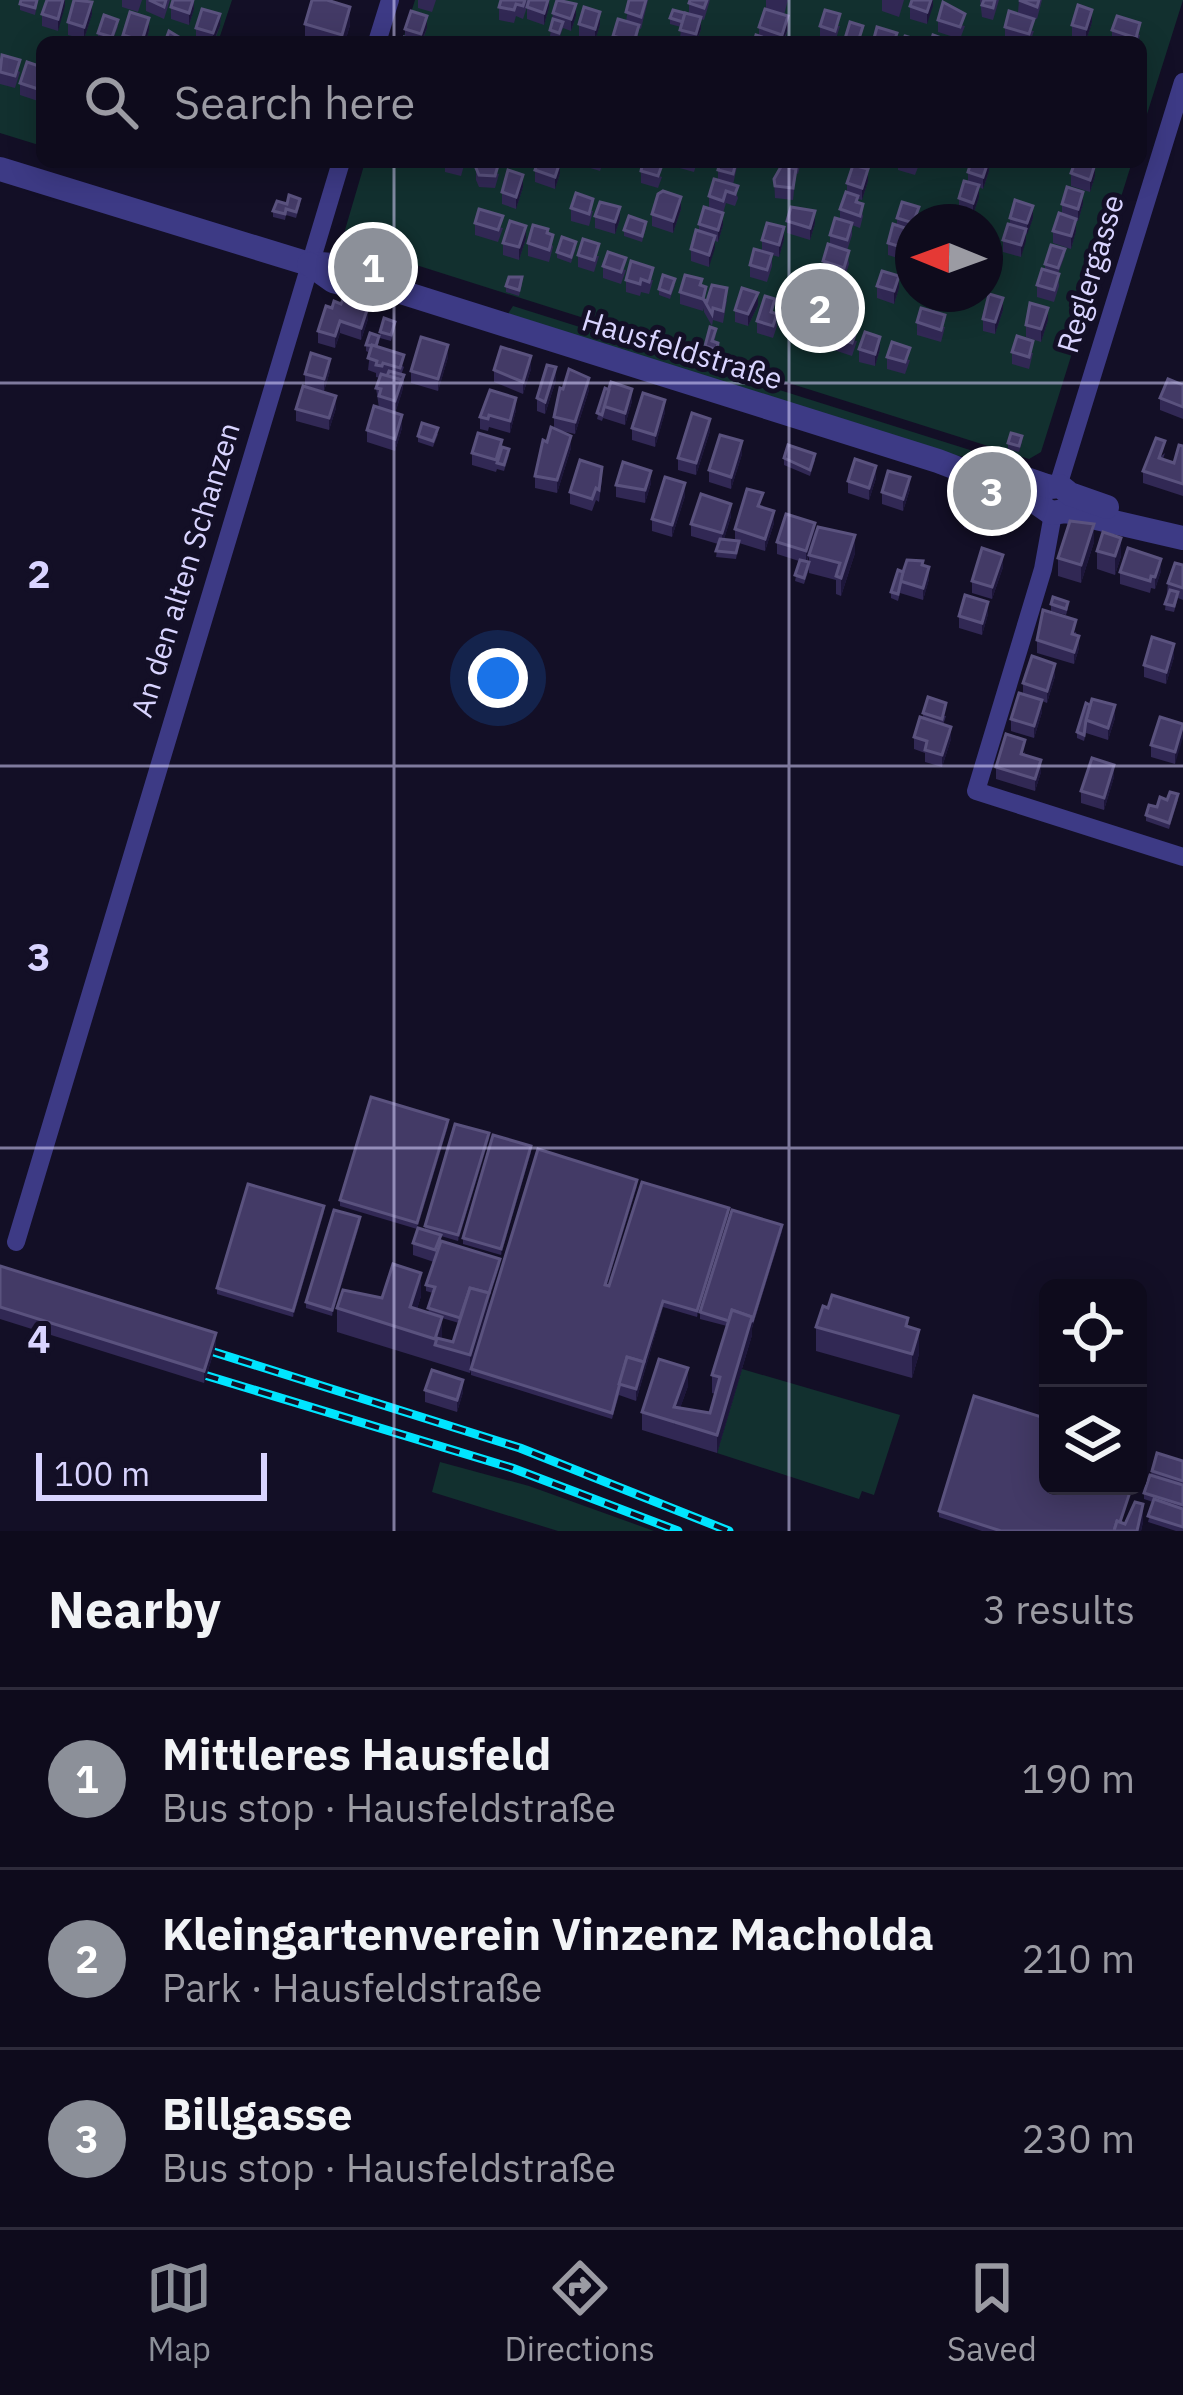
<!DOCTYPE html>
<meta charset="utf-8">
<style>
body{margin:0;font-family:"IBM Plex Sans",sans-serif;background:#171425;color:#f1f3f6}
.controls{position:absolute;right:36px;bottom:36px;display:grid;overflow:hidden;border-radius:18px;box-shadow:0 6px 30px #0003}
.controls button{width:108px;height:108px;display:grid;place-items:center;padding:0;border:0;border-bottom:3px solid #2e2b3b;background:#0e0b1c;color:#f1f3f6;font:60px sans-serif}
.compass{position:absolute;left:895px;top:204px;width:108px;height:108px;border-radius:50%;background:#0e0b1c;box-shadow:0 6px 30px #0003;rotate:271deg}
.scale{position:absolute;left:36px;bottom:30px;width:231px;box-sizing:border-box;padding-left:12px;border:6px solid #d9d4ff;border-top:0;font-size:33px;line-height:42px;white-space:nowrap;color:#d9d4ff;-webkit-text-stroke:9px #130f26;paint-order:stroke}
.you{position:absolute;left:498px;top:678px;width:42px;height:42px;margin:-30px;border:9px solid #fff;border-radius:50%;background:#1a73e8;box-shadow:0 0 0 18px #1a73e833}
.badge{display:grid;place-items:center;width:78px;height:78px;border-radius:50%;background:#8c9099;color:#fff;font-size:39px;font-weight:700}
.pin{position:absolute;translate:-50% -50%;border:6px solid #fff;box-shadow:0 3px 12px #0006}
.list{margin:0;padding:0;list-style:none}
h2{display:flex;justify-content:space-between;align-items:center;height:156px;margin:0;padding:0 48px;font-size:51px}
h2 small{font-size:39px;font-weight:400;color:#9b9ba3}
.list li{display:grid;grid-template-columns:78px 1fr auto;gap:36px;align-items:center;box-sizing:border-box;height:180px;padding:0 48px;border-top:3px solid #2e2b3b}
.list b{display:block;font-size:45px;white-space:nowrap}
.list p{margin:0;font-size:39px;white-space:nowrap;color:#9b9ba3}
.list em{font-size:39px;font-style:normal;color:#9b9ba3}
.icon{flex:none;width:66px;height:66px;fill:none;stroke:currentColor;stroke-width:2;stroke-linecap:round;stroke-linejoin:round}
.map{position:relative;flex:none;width:1183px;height:1531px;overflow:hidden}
.search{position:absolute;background:#0e0b1c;box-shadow:0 6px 30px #0003;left:36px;right:36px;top:36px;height:132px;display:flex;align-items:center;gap:30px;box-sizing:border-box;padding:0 42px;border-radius:18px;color:#9b9ba3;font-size:45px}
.sheet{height:696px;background:#0e0b1c}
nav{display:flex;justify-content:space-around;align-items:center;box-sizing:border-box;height:168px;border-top:3px solid #2e2b3b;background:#0e0b1c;font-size:33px;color:#9b9ba3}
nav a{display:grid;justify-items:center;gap:6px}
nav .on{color:#8c9099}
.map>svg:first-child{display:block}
.green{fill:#12302f;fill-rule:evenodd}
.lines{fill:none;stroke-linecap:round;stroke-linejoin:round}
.minor{stroke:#3d3a85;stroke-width:18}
.tertiary{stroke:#3d3a85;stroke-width:24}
.rail-casing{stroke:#00e5ff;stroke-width:9}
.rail{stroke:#130f26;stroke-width:4.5;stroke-dasharray:14;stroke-linecap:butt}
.wall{fill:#312854;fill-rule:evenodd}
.shaded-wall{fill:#1d163a}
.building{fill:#433a66;stroke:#5a527e;stroke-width:3}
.grid{fill:none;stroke:#d9d4ff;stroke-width:3;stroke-opacity:0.55}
.labels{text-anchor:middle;stroke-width:10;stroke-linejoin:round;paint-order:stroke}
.street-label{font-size:30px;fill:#d9d4ff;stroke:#130f26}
.grid-label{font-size:39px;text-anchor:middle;font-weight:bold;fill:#d9d4ff;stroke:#130f26;stroke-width:10;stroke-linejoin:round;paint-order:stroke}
</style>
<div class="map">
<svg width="1183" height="1531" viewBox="0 0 1183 1531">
<rect width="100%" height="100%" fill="#130f26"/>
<g class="green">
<path d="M0 0H232L218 42H42V146L0 133Z"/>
<path d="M415 0H1183L1141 133V42H402Z"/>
<path d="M365 162H1132L1041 452 1029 459 353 245 345 230ZM913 222H985V294H913Z"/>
<path d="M513 306 970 450 973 453 967 457 936 453 506 317Z"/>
<path d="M742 1369 900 1415 874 1495 862 1491 859 1499 717 1453Z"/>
<path d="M440 1462 529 1486 654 1531H558L432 1492Z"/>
</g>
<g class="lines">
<g class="minor">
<path d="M377 42 390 0"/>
<path d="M1058 486 1183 82"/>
<path d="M1053 514 1043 569 976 791 1183 857"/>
<path d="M16 1242 341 162"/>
</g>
<g class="tertiary">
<path d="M0 169 309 264C339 263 379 271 401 292L938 461 1024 494 1051 513 1066 511 1183 538"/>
<path d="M309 264 333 281 381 293"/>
<path d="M1012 474 1050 487 1060 486 1070 494 1107 507"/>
</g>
<defs>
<g id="rail">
<path d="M185 1343 520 1448 729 1531"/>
<path d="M178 1367 512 1468 678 1531"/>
</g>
</defs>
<use href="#rail" class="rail-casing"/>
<use href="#rail" class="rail"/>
</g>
<g class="wall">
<path d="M38 0 35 15 20 10V4Z"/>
<path d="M65 0 58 31 42 26V14Z"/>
<path d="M122 0H142L138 12 122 7Z"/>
<path d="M146 0H170L164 19 146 11Z"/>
<path d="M194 0V9L189 25 171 19V7Z"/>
<path d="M418 0H436L432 12 418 8Z"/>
<path d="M528 0V4L549 0V7L544 25 527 19V7L523 19 516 16 514 23 499 20V7Z"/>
<path d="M629 0H648L641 29 639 28 637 42H613V36L626 22Z"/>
<path d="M710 0 704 20 701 19V29L697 42H678L680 39 681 27 670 24V18L689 14V3Z"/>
<path d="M766 0H788L784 15 788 29 784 42H754L759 36V27L766 9Z"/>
<path d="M882 0H904L899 17 882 11Z"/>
<path d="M933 0 927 24 910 19V6Z"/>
<path d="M980 0H999L993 20 982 17Z"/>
<path d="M1019 0H1042L1037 19 1018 13Z"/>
<path d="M221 13 220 26 214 42 196 40V28Z"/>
<path d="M553 13 576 16 571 31 563 28 559 39 550 36Z"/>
<path d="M92 14 84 39 68 35V22Z"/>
<path d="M938 20 965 26 960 39 938 32Z"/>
<path d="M1092 22 1086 41 1072 37V25Z"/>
<path d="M305 24 350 25 345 42H305Z"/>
<path d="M579 24H600L595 41 579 36Z"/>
<path d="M118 26 112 42 98 39V33Z"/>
<path d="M820 26H840L835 42 820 39Z"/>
<path d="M1005 27 1034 31 1030 42H1015L1005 39Z"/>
<path d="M427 28 422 42H402L405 37V29Z"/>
<path d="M149 30 146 42H123V35Z"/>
<path d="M1112 30 1140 35 1138 42H1110L1112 39Z"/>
<path d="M0 61 20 72 15 88 0 84Z"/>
<path d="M42 67V90L38 101 20 95V83Z"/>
<path d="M445 162H465L461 176 445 172Z"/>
<path d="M587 162H603L600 171 587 167Z"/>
<path d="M676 162H697L694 172 676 167Z"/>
<path d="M738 162 733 185 738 198 735 206 726 203 723 213V225L718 242 715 241 709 267 691 261V249L699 231V224L709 208V196L718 180V170Z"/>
<path d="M779 162H801L798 174 796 173 793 200 775 198 774 179 779 168Z"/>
<path d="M898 162H920L915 175 898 170Z"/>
<path d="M971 162H995L994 164 989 162V171L983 189 979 187V197L973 215 959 210V198L968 182V172Z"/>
<path d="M1075 162H1100L1098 167 1095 166V176L1090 192 1071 186V173Z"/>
<path d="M476 168 499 174 495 188 479 187 476 180Z"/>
<path d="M535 170 560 173 555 189 535 182Z"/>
<path d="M641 171 662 177 658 188 641 183Z"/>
<path d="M868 181 862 200 858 199 863 216 860 228 852 225V235L847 251 849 264 844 280 823 273V261L830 245V235L840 220V209L847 193V183Z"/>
<path d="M523 187 516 209 502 204V192Z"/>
<path d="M287 204 300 205 296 218 286 215 285 220 273 217V211Z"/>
<path d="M1062 204H1083L1078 221H1076V231L1071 249 1053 243V231L1062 214Z"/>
<path d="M571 208 593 211 589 226 571 221Z"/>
<path d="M681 209 673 233 652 226V214Z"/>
<path d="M595 216 620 219 615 234 595 228Z"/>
<path d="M897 218 919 219 913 222 911 242 904 260 888 255V243L897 226Z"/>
<path d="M1010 218H1033L1026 235 1021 257 1003 252V240L1010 224Z"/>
<path d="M787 221 815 223 810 240 787 233Z"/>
<path d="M475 223 503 228 498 242 475 235Z"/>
<path d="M646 228 642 242 624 236V230Z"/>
<path d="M548 234 553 247 549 262 528 256V243Z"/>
<path d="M526 238 519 260 503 255V243Z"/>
<path d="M784 239 779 257 772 255V266L767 282 750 277V265L762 251V240Z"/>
<path d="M576 248 571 263 557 258V252Z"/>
<path d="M578 255 599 256 594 272 578 267Z"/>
<path d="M1065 255 1058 274 1059 286 1054 302 1037 297V285L1045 270V264Z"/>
<path d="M603 266 626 270 621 284 603 278Z"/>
<path d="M626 280H653L649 294 641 292 640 296 626 292Z"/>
<path d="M522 284 519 296 506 292V286Z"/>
<path d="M675 285 670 299 659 295V289Z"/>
<path d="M702 286 706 301 727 300 723 323 713 320 712 326 704 312V308L703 311 680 304V292Z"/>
<path d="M877 286 899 288 894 304 877 298Z"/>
<path d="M815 290 835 292 831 307 815 302Z"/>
<path d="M929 294H948L943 311 929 307Z"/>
<path d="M758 305 748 326 735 322V310Z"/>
<path d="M326 306 368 319 361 340 340 333 335 348 318 343V331Z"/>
<path d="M1003 310 995 334 983 331V319Z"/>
<path d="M775 314 777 326 773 338 757 333V321Z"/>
<path d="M786 319 807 320 803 336 786 331Z"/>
<path d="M1048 320 1041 342 1026 337V325Z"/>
<path d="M917 322 945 327 941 342 917 335Z"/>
<path d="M395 328 391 341 380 338V332Z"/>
<path d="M831 329 825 350 808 345V333Z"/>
<path d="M716 335 714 342 718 349 717 356 705 352V346Z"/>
<path d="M834 338 857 341 852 356 834 350Z"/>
<path d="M379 342 377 347 404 367 401 375 404 381 402 392 395 413 379 408 376 388 380 378 376 377V373L368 370 370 353 366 351V345Z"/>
<path d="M859 349H880L875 366 859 362Z"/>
<path d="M1012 352 1033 353 1029 369 1012 364Z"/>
<path d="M448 357 438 391 411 383V371Z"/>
<path d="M887 357 910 360 905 374 887 369Z"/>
<path d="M531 369 523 394 494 382V370Z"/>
<path d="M330 371 324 391 305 386V374Z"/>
<path d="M556 380 545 414 537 411V398Z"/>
<path d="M1183 385V419L1160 410V398Z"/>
<path d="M605 388 632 401 625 425 603 418 602 421 597 419Z"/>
<path d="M563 389 589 390 575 434 557 430 571 448 557 493 535 488V476L547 442 554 429V417Z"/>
<path d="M336 408 329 430 296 421V409Z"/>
<path d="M516 410 510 433 489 427 488 431 480 429V417Z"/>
<path d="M665 412 655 447 632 440V428Z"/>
<path d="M402 428 395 451 367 442V430Z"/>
<path d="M710 431 696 475 678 470V458Z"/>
<path d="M438 434 433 447 418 442V436Z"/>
<path d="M1022 442 1019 452 1008 449V443Z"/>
<path d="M1183 446V496L1143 483V471L1165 453 1163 459 1174 463Z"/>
<path d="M502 447 509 455 504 471 497 469 496 472 472 465V453Z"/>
<path d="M742 454 731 489 709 482V470Z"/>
<path d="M784 458 815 460 810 476 784 465Z"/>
<path d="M876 478 869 500 848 493V481Z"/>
<path d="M602 479 599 502 596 500 592 511 570 504V492Z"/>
<path d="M651 483 645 503 616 497V485Z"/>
<path d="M910 489 903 511 882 504V492Z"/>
<path d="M685 496 672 537 652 531V519Z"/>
<path d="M762 507 774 523 765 551 739 543 736 559 716 557 718 544 691 536V524L731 516 724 539 735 541V529Z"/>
<path d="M964 516H995L989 536 964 528Z"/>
<path d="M815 535 807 562 809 569 804 584 795 581 799 561 777 554V542Z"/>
<path d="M1094 542 1081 583 1058 576V558Z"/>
<path d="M1097 551 1121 556 1115 575 1097 569Z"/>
<path d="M855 553 841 596 836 594V580L809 573V555Z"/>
<path d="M1183 565V600L1178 598 1174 612 1165 610 1168 583Z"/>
<path d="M1003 567 992 599 972 593V581Z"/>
<path d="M1161 571 1155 589 1151 588 1150 593 1120 584V572Z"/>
<path d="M903 572 929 579 923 600 900 593 898 601 891 598V592Z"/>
<path d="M1051 604 1068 608 1066 615 1051 611Z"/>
<path d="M988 614 982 635 959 628V616Z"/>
<path d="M1076 632 1079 648 1074 664 1037 653V640Z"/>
<path d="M1174 657 1166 684 1144 677V665Z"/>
<path d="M1055 676 1047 703 1042 701V712L1034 738 1011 731V719L1023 694V683Z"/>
<path d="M1090 705 1115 718 1108 740 1086 733 1084 741 1077 738V732Z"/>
<path d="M923 713 946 716 943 725 951 739 942 767 925 762V753L914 749V737L923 718Z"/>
<path d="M1183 724 1175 764 1151 757V745Z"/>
<path d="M1025 752 1024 755 1041 772 1035 791 996 779V767Z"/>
<path d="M1114 777 1104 810 1081 803V791Z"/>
<path d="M1167 800H1178L1169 829 1146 821V815Z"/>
<path d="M448 1126 417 1229 340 1206V1200Z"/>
<path d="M489 1139 458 1241 441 1236V1241L500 1265 489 1299V1310L637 1186 607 1285 609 1286 729 1214 697 1317 663 1307 636 1401 619 1395 612 1419 471 1375V1370L470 1373 337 1332V1308L421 1296 417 1309 428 1313 433 1293 426 1291V1285L434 1262 413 1255V1243L425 1230V1226ZM442 1318 459 1323 453 1342 442 1339Z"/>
<path d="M531 1152 501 1255 463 1244V1238Z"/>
<path d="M324 1212 293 1317 217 1294V1288Z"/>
<path d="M360 1223 332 1316 306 1308V1302Z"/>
<path d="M782 1231 752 1328V1335L717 1453 642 1430V1412L688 1386 680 1408 710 1413 716 1394 712 1393V1375L727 1326 700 1319V1312Z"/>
<path d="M0 1266 216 1345 204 1383 0 1319Z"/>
<path d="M828 1308 908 1327 919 1354 912 1378 816 1351V1327Z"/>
<path d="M425 1390 463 1392 457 1412 425 1402Z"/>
<path d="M1183 1461V1531H1176L1148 1522 1153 1502 1144 1499V1493L1152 1471Z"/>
<path d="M939 1511 1122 1523 1143 1522 1141 1531H982L939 1517Z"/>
</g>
<g class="shaded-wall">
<path d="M63 0H65V6L58 31V19Z"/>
<path d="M193 0 194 9 189 25V13Z"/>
<path d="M548 0H549V7L544 25V13Z"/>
<path d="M931 0H933V6L927 24V12Z"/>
<path d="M92 2V14L84 39V27Z"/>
<path d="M576 4V16L571 31V19Z"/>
<path d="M350 7V25L345 42H342V35Z"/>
<path d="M1092 10V22L1086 41V29Z"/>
<path d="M600 12V24L595 41V29Z"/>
<path d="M221 13 220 26 213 42V33Z"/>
<path d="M427 16V28L421 42V34Z"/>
<path d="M788 16V29L782 42V35Z"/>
<path d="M701 17V29L696 42V34Z"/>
<path d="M149 18V30L146 42H142Z"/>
<path d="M560 162V173L555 189V177Z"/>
<path d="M989 162V171L983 189V177Z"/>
<path d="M1095 164V176L1090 192V180Z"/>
<path d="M868 169V181L862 200V188Z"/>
<path d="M523 175V187L516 209V197Z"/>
<path d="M979 185V197L973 215V203Z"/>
<path d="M1083 192V204L1078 221V209Z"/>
<path d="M681 197V209L673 233V221Z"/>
<path d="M1033 206V218L1027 235V223Z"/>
<path d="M620 207V219L615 234V222Z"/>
<path d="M815 211V223L810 240V228Z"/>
<path d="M723 213V225L718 242V230Z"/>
<path d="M1076 219V231L1071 249V236Z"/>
<path d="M526 226V238L519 260V247Z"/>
<path d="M784 227V239L779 257V245Z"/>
<path d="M1026 229V241L1021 257V245Z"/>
<path d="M911 230V242L904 260V248Z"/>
<path d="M715 236V248L709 267V255Z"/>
<path d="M899 276V288L894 304V291Z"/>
<path d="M758 293V305L748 326V314Z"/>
<path d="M1003 298V310L995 334V322Z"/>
<path d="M368 307V319L361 340V328Z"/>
<path d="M1048 308V320L1041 342V329Z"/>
<path d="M831 317V329L825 350V338Z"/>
<path d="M340 321V333L335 348V336Z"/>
<path d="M880 337V349L875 366V354Z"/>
<path d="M448 345V357L438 391V379Z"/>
<path d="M531 356V369L523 394V382Z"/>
<path d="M330 359V371L324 391V379Z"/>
<path d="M556 367V380L545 414V402Z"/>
<path d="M404 375 402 392 395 413V401Z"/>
<path d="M589 378V390L575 434V422Z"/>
<path d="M632 389V401L625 425V413Z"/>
<path d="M336 396V408L329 430V418Z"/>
<path d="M516 398V410L510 433V421Z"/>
<path d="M665 400V412L655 447V435Z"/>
<path d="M402 415V428L395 451V439Z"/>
<path d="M710 419V431L696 475V463Z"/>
<path d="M571 436V448L557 493V480Z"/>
<path d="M742 441V454L731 489V477Z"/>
<path d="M876 466V478L869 500V488Z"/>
<path d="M651 471V483L645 503V490Z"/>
<path d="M910 477V489L903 511V499Z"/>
<path d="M685 483V496L672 537V525Z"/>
<path d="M731 504V516L722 546V533Z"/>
<path d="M995 504V516L989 536V524Z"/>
<path d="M774 511V523L765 551V539Z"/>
<path d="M815 523V535L806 563V551Z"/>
<path d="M1094 524V542L1081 583V565Z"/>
<path d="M855 535V553L841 596V578Z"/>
<path d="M1121 538V556L1115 575V556Z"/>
<path d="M1003 555V567L992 599V587Z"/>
<path d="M1161 559V571L1155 589V577Z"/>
<path d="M929 567V579L923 600V588Z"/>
<path d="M988 602V614L982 635V623Z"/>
<path d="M1079 636V648L1074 664V652Z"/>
<path d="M1174 644V657L1166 684V672Z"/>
<path d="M1055 664V676L1047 703V691Z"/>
<path d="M1042 700V712L1034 738V726Z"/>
<path d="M1115 705V718L1108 740V728Z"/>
<path d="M1183 726V738L1175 764V752Z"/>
<path d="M951 727V739L942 767V755Z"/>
<path d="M1041 760V772L1035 791V779Z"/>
<path d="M1114 765V777L1104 810V798Z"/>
<path d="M448 1120V1126L417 1229V1223Z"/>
<path d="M489 1133V1139L458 1241V1235Z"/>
<path d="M531 1146V1152L501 1255V1249Z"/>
<path d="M637 1180V1186L605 1291V1285Z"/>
<path d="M324 1206V1212L293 1317V1311Z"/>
<path d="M729 1208V1214L697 1317V1311Z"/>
<path d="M360 1217V1223L332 1316V1310Z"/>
<path d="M782 1225V1231L752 1328V1335L717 1453V1435L752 1317Z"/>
<path d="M500 1259V1265L489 1299V1311L470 1373V1355Z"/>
<path d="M421 1273V1296L410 1331V1307Z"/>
<path d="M663 1301V1307L636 1401V1389Z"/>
<path d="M442 1317V1341L435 1345V1363V1339Z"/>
<path d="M919 1330V1354L912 1378V1354Z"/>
<path d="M216 1333V1345L204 1383V1371Z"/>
<path d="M688 1368V1386L674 1425V1407Z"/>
<path d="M463 1380V1392L457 1412V1400Z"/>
<path d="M1143 1504V1522L1141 1531H1137Z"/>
</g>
<g class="building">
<path d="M21 0H37L35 8 20 4Z"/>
<path d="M47 0H63L58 19 42 14Z"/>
<path d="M74 0 92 2 84 27 68 22Z"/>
<path d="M149 0H166L164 7Z"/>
<path d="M173 0H193L189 13 171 7Z"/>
<path d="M312 0H327L350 7 342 35 305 24Z"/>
<path d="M501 0H525L523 6 516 4 514 10 499 7Z"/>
<path d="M529 0H548L544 13 527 7Z"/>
<path d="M557 0 576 4 571 19 553 13Z"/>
<path d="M629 0H646L641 17 626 12Z"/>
<path d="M690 0H707L704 8 689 3Z"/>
<path d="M912 0H931L927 12 910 6Z"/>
<path d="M984 0H995L993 8 982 5Z"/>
<path d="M1019 0H1039L1037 7Z"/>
<path d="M943 2 965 14 960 27 938 20Z"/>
<path d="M1078 5 1092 10 1086 29 1072 25Z"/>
<path d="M584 7 600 12 595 29 579 24Z"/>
<path d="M202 9 220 14 213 33 196 28Z"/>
<path d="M765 9 788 16 782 35 759 27Z"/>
<path d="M673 10 685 13 683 22 670 18Z"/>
<path d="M825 10 840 14 835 31 820 26Z"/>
<path d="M411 11 427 16 421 34 405 29Z"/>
<path d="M1009 11 1034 19 1029 34 1005 27Z"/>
<path d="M130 12 149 18 142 41 123 35Z"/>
<path d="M685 13 701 17 696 34 680 30Z"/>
<path d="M104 15 118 20 112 37 98 33Z"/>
<path d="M1117 16 1140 23 1136 38 1112 30Z"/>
<path d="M553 19 563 22 559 33 550 30Z"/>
<path d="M618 19 639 25 634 42 613 36Z"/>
<path d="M850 22 863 26 858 42H844Z"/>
<path d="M877 27 897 33 894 42H873Z"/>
<path d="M169 31 187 42H165Z"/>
<path d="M756 35 771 40 770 42H754Z"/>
<path d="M933 35 947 40V42H931Z"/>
<path d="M905 36 924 42H903Z"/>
<path d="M404 37 419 42H402Z"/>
<path d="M2 55 20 60 15 76 0 72Z"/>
<path d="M27 62 42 67V78L38 89 20 83Z"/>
<path d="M478 162H499L495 176 479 175 476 168Z"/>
<path d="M538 162H560L555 177 535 170Z"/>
<path d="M643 162H658L662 165 658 176 641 171Z"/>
<path d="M720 162H736L733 174 718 170Z"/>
<path d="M971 162H988L983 177 968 172Z"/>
<path d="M1075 162 1095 164 1090 180 1071 173Z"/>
<path d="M782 165 796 169 793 188 775 186 774 179Z"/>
<path d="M853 165 868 169 862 188 847 183Z"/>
<path d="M508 170 523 175 516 197 502 192Z"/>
<path d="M714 179 738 186 735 194 726 191 723 201 709 196Z"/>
<path d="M964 181 979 185 973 203 959 198Z"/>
<path d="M1067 187 1083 192 1078 209 1062 204Z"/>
<path d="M663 191 681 197 673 221 652 214 658 194Z"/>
<path d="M846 192 858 196 856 202 863 204 860 216 840 209Z"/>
<path d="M576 193 593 199 589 214 571 208Z"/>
<path d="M289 195 300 199 296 212 286 209 285 214 273 211 277 201 287 204Z"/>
<path d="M1015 200 1033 206 1027 223 1010 218Z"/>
<path d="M600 202 620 207 615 222 595 216Z"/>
<path d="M902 202 919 207 913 223 897 218Z"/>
<path d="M704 207 723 213 718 230 699 224Z"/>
<path d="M791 207 815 211 810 228 787 221Z"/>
<path d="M479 209 503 216 498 230 475 223Z"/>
<path d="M1059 213 1076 219 1071 236 1053 231Z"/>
<path d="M956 214 970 219 969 222H953Z"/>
<path d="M629 216 646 222 642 236 624 230Z"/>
<path d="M835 218 852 223 847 240 830 235Z"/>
<path d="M510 221 526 226 519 247 503 243Z"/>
<path d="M767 223 784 227 779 245 762 240Z"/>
<path d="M893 224 911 230 904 248 888 243Z"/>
<path d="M1008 224 1026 229 1021 245 1003 240Z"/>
<path d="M533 225 548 229 547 233 553 235 549 250 528 243Z"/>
<path d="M696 230 715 236 709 255 691 249Z"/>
<path d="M562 237 576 242 571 257 557 252Z"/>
<path d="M583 239 599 244 594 260 578 255Z"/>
<path d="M828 244 849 251 844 268 823 261Z"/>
<path d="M1051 245 1065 249 1058 268 1045 264Z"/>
<path d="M754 249 772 254 767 270 750 265Z"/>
<path d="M608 252 626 258 621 272 603 266Z"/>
<path d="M631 261 653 268 649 282 641 279 640 284 626 280Z"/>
<path d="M1042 269 1059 274 1054 290 1037 285Z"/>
<path d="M882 271 899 276 894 291 877 286Z"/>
<path d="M819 274 835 279 831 295 815 290Z"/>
<path d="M663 275 675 279 670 293 659 289Z"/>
<path d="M685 275 702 279 700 285 706 287 703 299 680 292Z"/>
<path d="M509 277H522L519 290 506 286Z"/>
<path d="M712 285 727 288 723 311 713 308 712 314 704 300 707 301Z"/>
<path d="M742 288 758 293 748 314 735 310Z"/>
<path d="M989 294 1003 298 995 322 983 319Z"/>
<path d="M765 296 775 299 771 312 777 314 773 326 757 321Z"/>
<path d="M344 297 368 307 361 328 340 321 335 336 318 331 326 306 332 308 334 301 341 304Z"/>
<path d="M791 303 807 308 803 324 786 319Z"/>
<path d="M1030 303 1048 308 1041 329 1026 325Z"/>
<path d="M921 308 945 315 941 330 917 322Z"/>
<path d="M814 312 831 317 825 338 808 333Z"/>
<path d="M384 318 395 322 391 335 380 332Z"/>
<path d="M839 323 857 329 852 343 834 338Z"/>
<path d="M710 327 716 329 712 341 718 343 717 350 705 346Z"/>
<path d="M865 332 880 337 875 354 859 349Z"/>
<path d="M370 333 379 336 376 346 366 345Z"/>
<path d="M1017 336 1033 341 1029 357 1012 352Z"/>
<path d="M421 337 448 345 438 379 411 371Z"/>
<path d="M892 342 910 348 905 362 887 357Z"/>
<path d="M372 345 404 355 400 368 383 363 382 366 376 365 377 361 368 358Z"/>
<path d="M501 347 531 356 523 382 494 370Z"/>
<path d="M311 353 330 359 324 379 305 374Z"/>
<path d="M547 365 556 367 545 402 537 398Z"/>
<path d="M569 369 589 378 575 422 554 417 560 388 563 389Z"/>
<path d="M389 371 404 375 400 386 402 380 387 376Z"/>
<path d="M381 374 402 380 395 401 379 396 381 389 376 388Z"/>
<path d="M1168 379 1183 385V407L1160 398Z"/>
<path d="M611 382 632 389 625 413 603 406Z"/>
<path d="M303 386 336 396 329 418 296 409Z"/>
<path d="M605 388 609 390 602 415 597 413Z"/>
<path d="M490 390 516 398 510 421 489 415 488 419 480 417Z"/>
<path d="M643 393 665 400 655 435 632 428Z"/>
<path d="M374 406 402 415 395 439 367 430Z"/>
<path d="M692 413 710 419 696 463 678 458Z"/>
<path d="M422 423 438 428 433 441 418 436Z"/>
<path d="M551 427 571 436 557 480 535 476 543 440 547 442Z"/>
<path d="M478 433 502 440 496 460 472 453Z"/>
<path d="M1011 433 1022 436 1019 446 1008 443Z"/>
<path d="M720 435 742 441 731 477 709 470Z"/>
<path d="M1156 438 1165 441 1159 458 1174 463 1179 445 1183 446V484L1143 471Z"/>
<path d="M788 445 815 454 810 470 784 458Z"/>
<path d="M502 447 509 449 504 465 497 463Z"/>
<path d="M855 459 876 466 869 488 848 481Z"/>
<path d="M580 460 602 467 599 490 596 488 592 499 570 492Z"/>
<path d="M623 462 651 471 645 490 616 485Z"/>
<path d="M888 471 910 477 903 499 882 492Z"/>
<path d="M665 477 685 483 672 525 652 519Z"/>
<path d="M747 489 763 493 758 506 774 511 765 539 735 529Z"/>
<path d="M701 494 731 504 722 533 691 524Z"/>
<path d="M971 496 995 504 989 524 964 516Z"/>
<path d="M786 514 815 523 806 551 777 542Z"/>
<path d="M1070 521 1094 524 1081 565 1058 558Z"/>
<path d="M818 527 855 535 841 578 836 576 840 563 809 555Z"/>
<path d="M1103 532 1121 538 1115 556 1097 551Z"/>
<path d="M720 539 739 541 736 553 716 551Z"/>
<path d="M982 548 1003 555 992 587 972 581Z"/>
<path d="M1128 548 1161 559 1155 577 1151 576 1150 581 1120 572Z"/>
<path d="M800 560 809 562 804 578 795 575Z"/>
<path d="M907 560 923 561 922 565 929 567 923 588 900 581Z"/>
<path d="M1175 563 1183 565V588L1168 583Z"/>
<path d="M898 570 903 572 898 594 891 592Z"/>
<path d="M1170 590 1178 592 1174 606 1165 604Z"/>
<path d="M965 595 988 602 982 623 959 616Z"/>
<path d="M1053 597 1068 602 1066 609 1051 604Z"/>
<path d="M1043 610 1076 620 1072 634 1079 636 1074 652 1037 640Z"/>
<path d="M1152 637 1174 644 1166 672 1144 665Z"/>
<path d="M1032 656 1055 664 1047 691 1023 683Z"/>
<path d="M1019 693 1042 700 1034 726 1011 719Z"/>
<path d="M928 697 946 703 942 719 923 713Z"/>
<path d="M1092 699 1115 705 1108 728 1086 720Z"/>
<path d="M1086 703 1090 705 1086 720 1084 735 1077 732Z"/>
<path d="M920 717 951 727 942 755 925 750 927 741 914 737Z"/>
<path d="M1160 717 1183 724 1175 752 1151 745Z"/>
<path d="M1006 734 1025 740 1021 754 1041 760 1035 779 996 767Z"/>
<path d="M1092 758 1114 765 1104 798 1081 791Z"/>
<path d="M1170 792 1178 794 1169 823 1146 815 1149 805 1157 807 1160 797 1167 800Z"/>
<path d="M371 1097 448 1120 417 1223 340 1200Z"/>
<path d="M455 1124 489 1133 458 1235 425 1226Z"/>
<path d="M493 1135 531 1146 501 1249 463 1238Z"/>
<path d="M538 1149 637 1180 605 1285 609 1286 642 1182 729 1208 697 1311 663 1301 644 1362 627 1357 612 1413 471 1369Z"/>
<path d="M248 1184 324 1206 293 1311 217 1288Z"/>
<path d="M334 1210 360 1217 332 1310 306 1302Z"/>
<path d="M732 1210 782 1225 752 1322V1317L732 1310 729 1321 700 1312Z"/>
<path d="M418 1228 441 1235 435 1250 413 1243Z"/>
<path d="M441 1241 500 1259 489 1293 470 1288 460 1318 428 1308 435 1287 426 1285Z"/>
<path d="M393 1264 421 1273 410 1307 442 1317 435 1339 337 1308 343 1290 382 1298Z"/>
<path d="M0 1266 216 1333 204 1371 0 1307Z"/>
<path d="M470 1288 489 1293 470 1355 435 1345 437 1338 453 1342Z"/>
<path d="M832 1295 908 1318 906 1326 919 1330 912 1354 816 1327 823 1306 828 1308Z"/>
<path d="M732 1310 752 1317 717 1435 642 1412 659 1359 688 1368 674 1407 710 1413 720 1377 712 1375Z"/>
<path d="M627 1357 644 1362 636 1389 619 1384Z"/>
<path d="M432 1370 463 1380 457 1400 425 1390Z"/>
<path d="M974 1396 1048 1419V1486H1132L1120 1522 1117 1521 1114 1531H1001L939 1511Z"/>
<path d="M1138 1448 1143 1450 1138 1467Z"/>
<path d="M1157 1453 1183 1461V1481L1152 1471Z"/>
<path d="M1150 1475 1183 1485V1505L1144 1493Z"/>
<path d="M1154 1499 1183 1509V1527L1148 1516Z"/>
<path d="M1135 1502 1143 1504 1137 1531H1114L1117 1521 1125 1524Z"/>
</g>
<path class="grid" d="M394 0V42M789 0V42M394 162V1531M789 162V1531M0 383H1183M0 766H1183M0 1148H1183"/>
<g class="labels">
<g class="street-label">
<text transform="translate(1091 274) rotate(-73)" y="10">Reglergasse</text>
<text transform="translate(682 350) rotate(17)" y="10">Hausfeldstraße</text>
<text transform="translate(186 570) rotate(-73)" y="10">An den alten Schanzen</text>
</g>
</g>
<g class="grid-label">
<text x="39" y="588">2</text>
<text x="39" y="971">3</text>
<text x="39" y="1353">4</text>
</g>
</svg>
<div class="controls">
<button><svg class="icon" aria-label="locate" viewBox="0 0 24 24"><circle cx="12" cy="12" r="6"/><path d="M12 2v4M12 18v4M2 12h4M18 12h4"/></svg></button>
<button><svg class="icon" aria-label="layers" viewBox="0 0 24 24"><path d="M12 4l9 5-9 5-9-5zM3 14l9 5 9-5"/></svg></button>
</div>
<svg class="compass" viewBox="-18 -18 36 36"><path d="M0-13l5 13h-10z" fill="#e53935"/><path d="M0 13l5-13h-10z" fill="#9b9ba3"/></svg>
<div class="scale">100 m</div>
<div class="you"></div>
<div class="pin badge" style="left:373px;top:267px">1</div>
<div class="pin badge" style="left:820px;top:308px">2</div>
<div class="pin badge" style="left:992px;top:491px">3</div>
<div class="search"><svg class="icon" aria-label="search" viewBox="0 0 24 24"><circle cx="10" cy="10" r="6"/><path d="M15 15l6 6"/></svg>Search here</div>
</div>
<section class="sheet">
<h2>Nearby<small>3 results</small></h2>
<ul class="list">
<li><span class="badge">1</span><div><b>Mittleres Hausfeld</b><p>Bus stop · Hausfeldstraße</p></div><em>190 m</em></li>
<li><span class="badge">2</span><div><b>Kleingartenverein Vinzenz Macholda</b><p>Park · Hausfeldstraße</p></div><em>210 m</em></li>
<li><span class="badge">3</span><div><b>Billgasse</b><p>Bus stop · Hausfeldstraße</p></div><em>230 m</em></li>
</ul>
</section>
<nav>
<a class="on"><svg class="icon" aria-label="map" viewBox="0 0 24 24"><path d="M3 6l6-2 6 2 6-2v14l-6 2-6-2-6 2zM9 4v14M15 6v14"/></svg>Map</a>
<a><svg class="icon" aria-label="directions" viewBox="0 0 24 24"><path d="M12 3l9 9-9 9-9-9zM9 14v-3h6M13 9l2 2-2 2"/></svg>Directions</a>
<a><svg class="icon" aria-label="saved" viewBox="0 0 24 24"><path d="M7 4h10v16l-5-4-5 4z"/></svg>Saved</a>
</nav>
